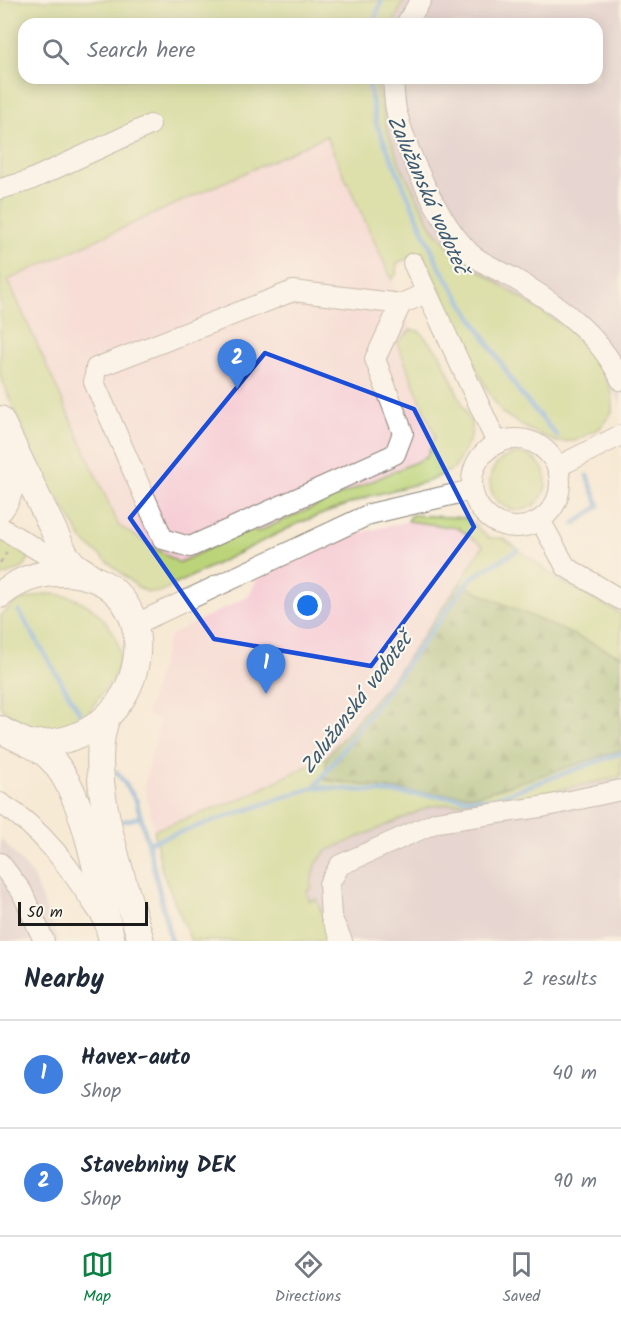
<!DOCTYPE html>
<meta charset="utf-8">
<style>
body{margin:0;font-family:Kalam,sans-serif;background:#f6f6f7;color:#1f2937}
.scale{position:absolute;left:18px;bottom:15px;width:130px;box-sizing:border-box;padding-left:6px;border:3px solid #1c1c1c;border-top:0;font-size:16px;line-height:21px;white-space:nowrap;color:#1c1c1c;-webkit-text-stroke:4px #fbf7ec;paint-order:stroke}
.you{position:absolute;left:308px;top:606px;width:21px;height:21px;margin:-15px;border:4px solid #fff;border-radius:50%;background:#1a73e8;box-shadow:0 0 0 9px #1a73e833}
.badge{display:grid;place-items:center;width:39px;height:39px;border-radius:50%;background:#0b8043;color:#fff;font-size:20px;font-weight:700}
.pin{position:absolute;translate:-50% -50px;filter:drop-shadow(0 2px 3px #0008)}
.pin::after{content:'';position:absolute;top:32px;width:21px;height:18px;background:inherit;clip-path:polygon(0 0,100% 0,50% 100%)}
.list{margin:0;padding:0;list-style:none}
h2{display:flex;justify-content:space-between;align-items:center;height:78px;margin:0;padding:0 24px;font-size:26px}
h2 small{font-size:20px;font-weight:400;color:#747a83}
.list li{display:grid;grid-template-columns:39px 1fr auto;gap:18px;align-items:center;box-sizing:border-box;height:108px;padding:0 24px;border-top:2px solid #e0e1e3}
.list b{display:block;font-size:22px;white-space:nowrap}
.list p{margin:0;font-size:20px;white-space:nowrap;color:#747a83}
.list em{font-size:20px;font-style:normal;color:#747a83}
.icon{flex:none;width:33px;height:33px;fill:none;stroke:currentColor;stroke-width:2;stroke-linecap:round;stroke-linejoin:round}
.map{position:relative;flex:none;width:621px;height:941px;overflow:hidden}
.search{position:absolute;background:#fff;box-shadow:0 3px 15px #0003;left:18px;right:18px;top:18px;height:66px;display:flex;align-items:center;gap:15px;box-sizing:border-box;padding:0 21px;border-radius:18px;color:#747a83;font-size:22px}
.sheet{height:294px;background:#fff}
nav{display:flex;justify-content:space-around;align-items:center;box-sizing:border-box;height:84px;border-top:2px solid #e0e1e3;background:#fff;font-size:16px;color:#747a83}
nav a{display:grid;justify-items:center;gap:3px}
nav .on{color:#0b8043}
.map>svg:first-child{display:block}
.built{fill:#f6cfd6}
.industrial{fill:#d1bdc9}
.green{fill:#bcd479;stroke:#6c784a;stroke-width:1.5}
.forest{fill:url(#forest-firs);stroke:#586942;stroke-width:1.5}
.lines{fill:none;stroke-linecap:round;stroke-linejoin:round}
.stream{stroke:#67a5d9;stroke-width:5}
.minor-casing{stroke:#8a8378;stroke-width:22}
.major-casing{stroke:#8a8378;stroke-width:28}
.path{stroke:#8a8378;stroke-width:3;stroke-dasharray:4.5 4.5;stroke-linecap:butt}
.minor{stroke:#fff;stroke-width:20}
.major{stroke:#fff;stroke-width:26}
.marked{fill:none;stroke:#1d4ed8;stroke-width:4.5;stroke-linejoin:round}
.labels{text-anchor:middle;stroke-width:4.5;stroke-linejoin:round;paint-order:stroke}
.water-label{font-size:21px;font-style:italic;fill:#3e5a71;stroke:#fbf7ec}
</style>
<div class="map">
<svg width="621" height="941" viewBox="0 0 621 941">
<defs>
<pattern id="forest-firs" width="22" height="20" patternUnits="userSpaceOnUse" patternTransform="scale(1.5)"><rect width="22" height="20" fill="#95b669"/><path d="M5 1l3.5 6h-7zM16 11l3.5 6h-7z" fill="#799356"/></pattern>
</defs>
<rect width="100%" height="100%" fill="#fbf7ec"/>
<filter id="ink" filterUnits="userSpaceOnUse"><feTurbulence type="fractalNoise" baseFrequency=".0167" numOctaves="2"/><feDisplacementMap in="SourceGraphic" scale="12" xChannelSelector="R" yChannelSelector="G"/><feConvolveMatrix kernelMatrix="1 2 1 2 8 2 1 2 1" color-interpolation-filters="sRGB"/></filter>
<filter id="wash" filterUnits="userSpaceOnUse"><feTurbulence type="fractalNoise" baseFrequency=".008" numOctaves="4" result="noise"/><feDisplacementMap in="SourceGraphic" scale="24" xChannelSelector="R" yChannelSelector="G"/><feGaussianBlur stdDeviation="1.35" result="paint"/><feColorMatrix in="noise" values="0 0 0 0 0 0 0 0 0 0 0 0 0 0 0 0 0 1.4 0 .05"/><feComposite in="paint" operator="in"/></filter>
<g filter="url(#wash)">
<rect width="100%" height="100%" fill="#f7ead5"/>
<g class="built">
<path d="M326 136 392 280 411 330 397 343 435 436 427 457 257 532 250 529 179 563 119 526 8 280Z"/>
<path d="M408 521 458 528 483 546 397 673 343 739 327 756 296 773 243 798 154 830 144 785 160 720 146 715 170 635 249 596 257 579 353 535Z"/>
</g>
<g class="industrial">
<path d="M404 0H621V405L600 365 518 295 457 256 433 229 400 164 387 129 375 78H597V24H393Z"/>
<path d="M621 777V941H334L317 900 310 901 305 891 311 888V874L316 863 326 851 414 812 442 804 527 796Z"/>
<path d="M0 838 31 873 59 941H0Z"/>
</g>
<g class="green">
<path d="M0 0H404L393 24H24V78H375L387 129 400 164 433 229 457 256 567 328 600 365 612 394V412L600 428 575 441 556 442 526 428 502 413 486 388 422 252 397 263 396 274 392 280 326 136 8 280 119 526 179 563 250 528 257 532 427 457 435 436 397 343 411 330 419 331 440 354 472 426C473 441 461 453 455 468L429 481 370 496 299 523 160 592H148L138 587 83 541 59 498H51L0 375Z"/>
<circle cx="518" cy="482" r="28"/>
<path d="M411 515 467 518 489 538H503L561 581 621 614V656L459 584 483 546 458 528 408 521Z"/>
<path d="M0 538 30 557 23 568 0 577Z"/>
<path d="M45 594C54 594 63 594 73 598 99 607 129 641 117 670 108 692 88 703 85 726 53 729 21 735 0 706L1 615 18 601Z"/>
<path d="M621 750V777L527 796 431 806 326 851C315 864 311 872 311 889L306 891 310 901 316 899 334 941H191L162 871 154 830 243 798 327 756 324 780 411 792 479 795Z"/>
</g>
<path class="forest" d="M459 584 621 656V750L479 795 411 792 325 779 327 756 397 673Z"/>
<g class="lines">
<g class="stream">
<path d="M373 24 382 0"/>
<path d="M368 78 376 123 439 266 520 393 557 436"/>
<path d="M574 524 599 506 587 476"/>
<path d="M19 611 80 713"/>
<path d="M117 772 136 800 148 843"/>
<path d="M315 787 490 800 621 753"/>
<path d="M124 821 141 817"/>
<path d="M171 941 148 843 315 787 471 578 518 550"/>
</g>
</g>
</g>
<g filter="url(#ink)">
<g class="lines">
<defs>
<g id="minor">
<path d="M406 24 421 0"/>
<path d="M393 78C394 90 394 103 397 114 409 157 438 221 469 252 480 263 499 270 513 278 556 303 599 333 621 380"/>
<path d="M0 189 28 181 150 125"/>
<path d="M413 263 497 443"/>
<path d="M401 304 375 359 403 433 395 454 190 547 163 539 94 382 96 368 293 291 401 304 426 293"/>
<circle cx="516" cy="483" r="44"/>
<path d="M557 467 621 435"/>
<path d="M540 520 566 567 621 600"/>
<path d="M0 527 43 553 65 554"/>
<path d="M134 625 370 514 472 490"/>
<path d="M0 803C48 832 74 875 105 921"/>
<path d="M0 863 22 892 44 941"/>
<path d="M342 941 331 917 329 884 340 865 437 822 547 806 621 790"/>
</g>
<g id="major">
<path d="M0 419 65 554 74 565 92 577"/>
<path d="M0 509C14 492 13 469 11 449"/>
<path d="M0 595C18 580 40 572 64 573 177 576 155 750 28 743"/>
<path d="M107 717C84 776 124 881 141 941"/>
<path d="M0 729C15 739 34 743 48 756 87 792 99 890 112 941"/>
</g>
</defs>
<use href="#minor" class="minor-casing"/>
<use href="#major" class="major-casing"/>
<path class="path" d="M0 563 7 552"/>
<use href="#minor" class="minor"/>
<use href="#major" class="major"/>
</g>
</g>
<path d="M0 0H621V941H0ZM265 353 414 409 474 527 371 666 214 639 130 518Z" fill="#f7ead5" fill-opacity=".55" fill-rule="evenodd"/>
<path class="marked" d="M265 353 414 409 474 527 371 666 214 639 130 518Z"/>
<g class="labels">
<g class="water-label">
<text transform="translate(428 194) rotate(66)" y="7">Zalužanská vodoteč</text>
<text transform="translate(356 703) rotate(-53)" y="7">Zalužanská vodoteč</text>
</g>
</g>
</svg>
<div class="scale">50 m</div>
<div class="you"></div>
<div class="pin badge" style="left:266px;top:694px;background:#3f7fe0">1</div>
<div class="pin badge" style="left:237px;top:389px;background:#3f7fe0">2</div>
<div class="search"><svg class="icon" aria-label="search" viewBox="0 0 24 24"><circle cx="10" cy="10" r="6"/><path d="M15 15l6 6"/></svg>Search here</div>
</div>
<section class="sheet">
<h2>Nearby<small>2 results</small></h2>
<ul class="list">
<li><span class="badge" style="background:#3f7fe0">1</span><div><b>Havex-auto</b><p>Shop</p></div><em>40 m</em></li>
<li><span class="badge" style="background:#3f7fe0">2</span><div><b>Stavebniny DEK</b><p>Shop</p></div><em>90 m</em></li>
</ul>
</section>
<nav>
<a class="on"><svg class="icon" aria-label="map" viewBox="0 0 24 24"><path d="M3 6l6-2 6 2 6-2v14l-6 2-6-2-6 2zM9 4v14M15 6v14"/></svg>Map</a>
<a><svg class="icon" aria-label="directions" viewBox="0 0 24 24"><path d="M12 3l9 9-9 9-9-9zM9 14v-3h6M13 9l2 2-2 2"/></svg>Directions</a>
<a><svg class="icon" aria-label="saved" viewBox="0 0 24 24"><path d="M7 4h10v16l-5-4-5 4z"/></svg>Saved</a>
</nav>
